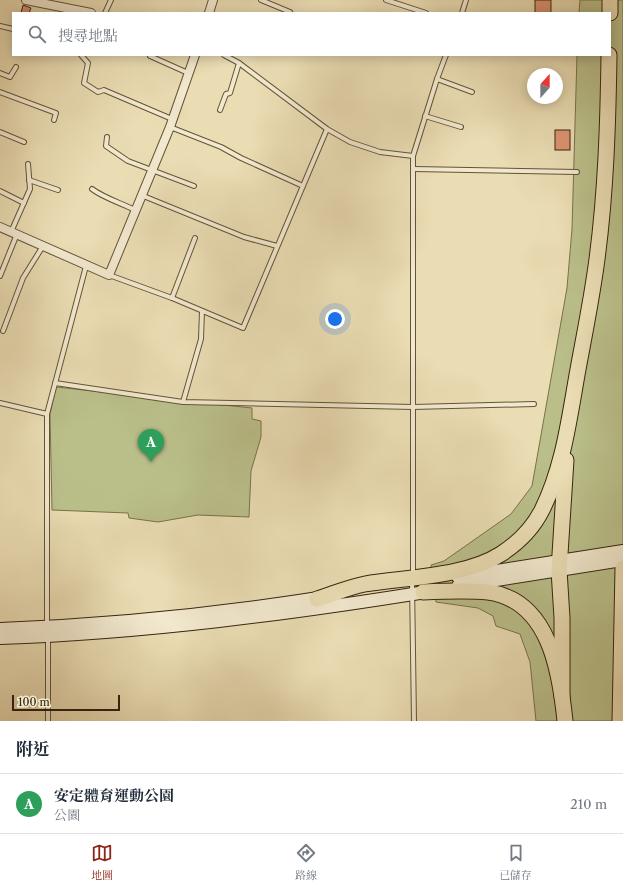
<!DOCTYPE html>
<html lang="zh-TW">
<meta charset="utf-8">
<style>
body{margin:0;font-family:"Libre Caslon Text","Noto Serif TC",serif;background:#f2f2f3;color:#1f2937}
.compass{position:absolute;left:527px;top:68px;width:36px;height:36px;border-radius:50%;background:#fff;box-shadow:0 2px 10px #0003;rotate:21deg}
.scale{position:absolute;left:12px;bottom:10px;width:108px;box-sizing:border-box;padding-left:4px;border:2px solid #36260e;border-top:0;font-size:11px;line-height:14px;white-space:nowrap;color:#36260e;-webkit-text-stroke:3px #f1e8ce;paint-order:stroke}
.you{position:absolute;left:335px;top:319px;width:14px;height:14px;margin:-10px;border:3px solid #fff;border-radius:50%;background:#1a73e8;box-shadow:0 0 0 6px #1a73e833}
.badge{display:grid;place-items:center;width:26px;height:26px;border-radius:50%;background:#8f2418;color:#fff;font-size:13px;font-weight:700}
.pin{position:absolute;translate:-50% -33px;filter:drop-shadow(0 1px 2px #0008)}
.pin::after{content:'';position:absolute;top:21px;width:14px;height:12px;background:inherit;clip-path:polygon(0 0,100% 0,50% 100%)}
.list{margin:0;padding:0;list-style:none}
h2{display:flex;justify-content:space-between;align-items:center;height:52px;margin:0;padding:0 16px;font-size:17px}
h2 small{font-size:13px;font-weight:400;color:#747a83}
.list li{display:grid;grid-template-columns:26px 1fr auto;gap:12px;align-items:center;box-sizing:border-box;height:60px;padding:0 16px;border-top:1px solid #e0e1e3}
.list b{display:block;font-size:15px;white-space:nowrap}
.list p{margin:0;font-size:13px;white-space:nowrap;color:#747a83}
.list em{font-size:13px;font-style:normal;color:#747a83}
.icon{flex:none;width:22px;height:22px;fill:none;stroke:currentColor;stroke-width:2;stroke-linecap:round;stroke-linejoin:round}
.map{position:relative;flex:none;width:623px;height:721px;overflow:hidden}
.search{position:absolute;background:#fff;box-shadow:0 2px 10px #0003;left:12px;right:12px;top:12px;height:44px;display:flex;align-items:center;gap:10px;box-sizing:border-box;padding:0 14px;border-radius:0px;color:#747a83;font-size:15px}
.sheet{height:112px;background:#fff}
nav{display:flex;justify-content:space-around;align-items:center;box-sizing:border-box;height:56px;border-top:1px solid #e0e1e3;background:#fff;font-size:11px;color:#747a83}
nav a{display:grid;justify-items:center;gap:2px}
nav .on{color:#8f2418}
.map>svg:first-child{display:block}
.green{fill:#babf8a;stroke:#78724c}
.building{fill:#dd9472;stroke:#36260e}
.lines{fill:none;stroke-linecap:round;stroke-linejoin:round}
.lane-casing{stroke:#635437;stroke-width:6}
.street-casing{stroke:#635437;stroke-width:10}
.secondary-casing{stroke:#36260e;stroke-width:14}
.highway-casing{stroke:#36260e;stroke-width:17}
.lane{stroke:#f1e8ce;stroke-width:4}
.street{stroke:#f1e8ce;stroke-width:8}
.secondary{stroke:#f1e8ce;stroke-width:12}
.highway{stroke:#eadcb3;stroke-width:15}
</style>
<div class="map">
<svg width="623" height="721" viewBox="0 0 623 721">
<rect width="100%" height="100%" fill="#eadcb3"/>
<filter id="stains"><feTurbulence type="fractalNoise" baseFrequency=".005" numOctaves="4"/><feColorMatrix values="0 0 0 0 .2 0 0 0 0 .09 0 0 0 0 .02 0 0 0 .5 -.17"/></filter>
<radialGradient id="worn" r=".72"><stop offset=".6" stop-color="#630" stop-opacity="0"/><stop offset="1" stop-color="#630" stop-opacity=".3"/></radialGradient>
<g class="green">
<path d="M580 0H623V721H536L530 662 520 634 496 626 493 616 478 608 436 602 431 565 444 561 511 514 532 486 567 288 572 229 577 55H610V13H579Z"/>
<path d="M56 387 252 408V419L261 421V437L251 471 249 517 198 515 158 522 129 518 128 513 52 510 50 414Z"/>
</g>
<g class="building">
<rect x="535" y="0" width="16" height="13"/>
<path d="M23 5 31 8 29 13H21Z"/>
<rect x="555" y="130" width="15" height="20"/>
</g>
<g class="lines">
<defs>
<g id="lane">
<path d="M261 0 290 12"/>
<path d="M386 0 426 13"/>
<path d="M105 13 111 0"/>
<path d="M462 13 466 0"/>
<path d="M0 26 13 29"/>
<path d="M81 55 88 63 84 83 98 92 104 90 172 119"/>
<path d="M224 55 239 63 327 129 350 142 380 152 413 156"/>
<path d="M150 56 188 73"/>
<path d="M0 73 10 77 16 67"/>
<path d="M437 79 472 92"/>
<path d="M0 92 56 113 54 120"/>
<path d="M220 110 226 94 230 93 239 63"/>
<path d="M425 116 461 127"/>
<path d="M170 127 221 147 241 158 303 186"/>
<path d="M0 132 24 142"/>
<path d="M107 137 106 146 128 161 194 186"/>
<path d="M414 169 577 172"/>
<path d="M29 180 58 190"/>
<path d="M92 189C104 198 121 203 135 210"/>
<path d="M0 191 24 203"/>
<path d="M141 195 244 237 277 246"/>
<path d="M11 232 30 189 28 164"/>
<path d="M109 275 172 298 243 328 327 129"/>
<path d="M0 276 17 234"/>
<path d="M172 298 195 238"/>
<path d="M3 331 23 278 43 246"/>
<path d="M55 383 183 402 413 407 534 404"/>
<path d="M183 402 201 339 202 311"/>
<path d="M0 403 47 414"/>
<path d="M413 575V156L437 79 446 55"/>
<path d="M412 582 414 721"/>
<path d="M47 625V414L86 266"/>
<path d="M48 638V721"/>
</g>
<g id="street">
<path d="M26 0 91 13"/>
<path d="M209 13 213 0"/>
<path d="M0 227 109 275 170 127 195 55"/>
</g>
<g id="secondary">
<path d="M458 577 623 551"/>
<path d="M458 586 623 560"/>
<path d="M0 629C109 625 218 614 325 597"/>
<path d="M0 638C145 633 289 614 432 591"/>
</g>
<g id="highway">
<path d="M610 13V0"/>
<path d="M423 592C445 591 467 590 488 592 549 600 560 671 565 721"/>
<path d="M317 599C333 594 349 587 365 584 407 577 465 577 501 554 518 543 533 528 542 510 563 468 569 420 577 375 584 336 592 298 597 259 606 191 608 123 609 55"/>
<path d="M562 697V618L559 570 566 460"/>
<path d="M620 721 623 568"/>
</g>
</defs>
<use href="#lane" class="lane-casing"/>
<use href="#street" class="street-casing"/>
<use href="#secondary" class="secondary-casing"/>
<use href="#highway" class="highway-casing"/>
<use href="#lane" class="lane"/>
<use href="#street" class="street"/>
<use href="#secondary" class="secondary"/>
<use href="#highway" class="highway"/>
</g>
<rect width="100%" height="100%" filter="url(#stains)"/>
<rect width="100%" height="100%" fill="url(#worn)"/>
</svg>
<svg class="compass" viewBox="-18 -18 36 36"><path d="M0-13l5 13h-10z" fill="#e53935"/><path d="M0 13l5-13h-10z" fill="#747a83"/></svg>
<div class="scale">100 m</div>
<div class="you"></div>
<div class="pin badge" style="left:151px;top:462px;background:#2e9e5b">A</div>
<div class="search"><svg class="icon" aria-label="search" viewBox="0 0 24 24"><circle cx="10" cy="10" r="6"/><path d="M15 15l6 6"/></svg>搜尋地點</div>
</div>
<section class="sheet">
<h2>附近<small></small></h2>
<ul class="list">
<li><span class="badge" style="background:#2e9e5b">A</span><div><b>安定體育運動公園</b><p>公園</p></div><em>210 m</em></li>
</ul>
</section>
<nav>
<a class="on"><svg class="icon" aria-label="map" viewBox="0 0 24 24"><path d="M3 6l6-2 6 2 6-2v14l-6 2-6-2-6 2zM9 4v14M15 6v14"/></svg>地圖</a>
<a><svg class="icon" aria-label="directions" viewBox="0 0 24 24"><path d="M12 3l9 9-9 9-9-9zM9 14v-3h6M13 9l2 2-2 2"/></svg>路線</a>
<a><svg class="icon" aria-label="saved" viewBox="0 0 24 24"><path d="M7 4h10v16l-5-4-5 4z"/></svg>已儲存</a>
</nav>
